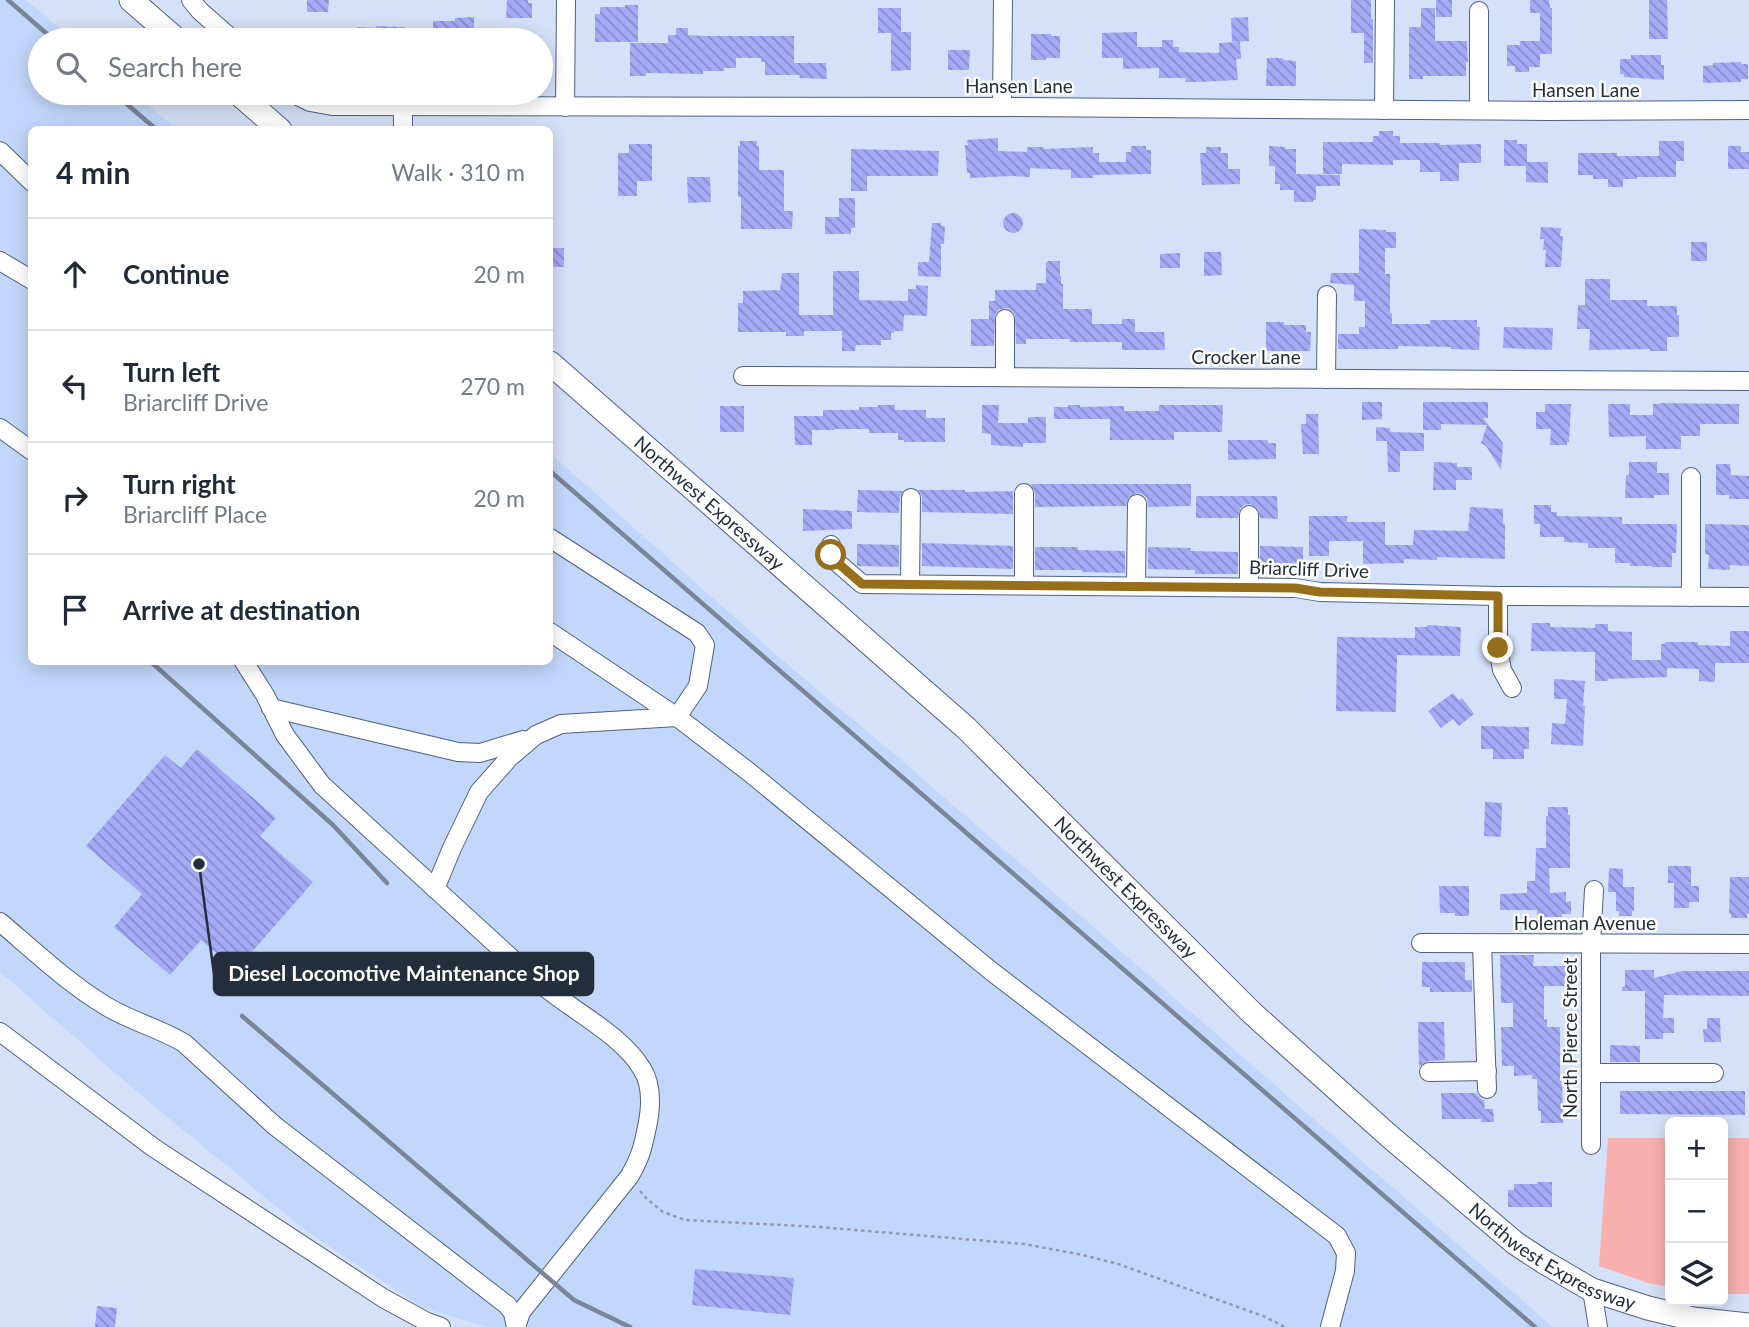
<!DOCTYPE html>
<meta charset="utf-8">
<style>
body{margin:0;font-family:Lato,sans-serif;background:#f6f6f7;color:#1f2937}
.controls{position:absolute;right:21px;bottom:21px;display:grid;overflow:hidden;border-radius:10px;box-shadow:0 4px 18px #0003}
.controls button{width:63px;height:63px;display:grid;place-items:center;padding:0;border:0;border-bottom:2px solid #e0e1e3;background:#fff;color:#1f2937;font:35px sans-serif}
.stop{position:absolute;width:21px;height:21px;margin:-16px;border:5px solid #976f1a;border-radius:50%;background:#fff}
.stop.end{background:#976f1a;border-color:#fff;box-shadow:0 2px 7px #0008}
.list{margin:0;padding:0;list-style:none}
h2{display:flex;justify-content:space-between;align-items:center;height:91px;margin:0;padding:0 28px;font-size:30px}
h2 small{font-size:23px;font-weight:400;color:#747a83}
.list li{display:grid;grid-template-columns:46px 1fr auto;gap:21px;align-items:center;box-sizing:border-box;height:112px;padding:0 28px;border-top:2px solid #e0e1e3}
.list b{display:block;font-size:26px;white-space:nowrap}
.list p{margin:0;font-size:23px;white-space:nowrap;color:#747a83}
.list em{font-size:23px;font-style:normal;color:#747a83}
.icon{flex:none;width:38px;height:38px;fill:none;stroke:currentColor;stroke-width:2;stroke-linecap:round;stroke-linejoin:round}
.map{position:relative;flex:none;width:1749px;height:1327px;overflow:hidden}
.search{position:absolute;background:#fff;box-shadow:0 4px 18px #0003;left:28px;top:28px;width:525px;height:77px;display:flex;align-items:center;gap:18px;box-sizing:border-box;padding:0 24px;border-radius:38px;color:#747a83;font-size:26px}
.panel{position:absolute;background:#fff;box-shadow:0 4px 18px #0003;left:28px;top:126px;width:525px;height:539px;border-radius:10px}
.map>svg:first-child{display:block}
.built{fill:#c2d7fb}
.green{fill:#f7b0ae}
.building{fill:url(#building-back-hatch)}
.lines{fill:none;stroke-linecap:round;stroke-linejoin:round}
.minor-casing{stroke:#4e6182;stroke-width:20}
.major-casing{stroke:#4e6182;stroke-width:25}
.path{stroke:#8f9aae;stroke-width:2.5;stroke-dasharray:3.5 3.5;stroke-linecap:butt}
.minor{stroke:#fff;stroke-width:18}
.major{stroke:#fff;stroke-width:23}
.rail{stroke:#7a8597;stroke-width:4.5}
.route{stroke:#976f1a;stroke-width:9}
.labels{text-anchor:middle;stroke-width:5;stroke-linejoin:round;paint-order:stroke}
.street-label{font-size:19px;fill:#252e3c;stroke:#fff}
.leader{fill:none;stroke:#252e3c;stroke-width:2.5}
.callout-dot{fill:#252e3c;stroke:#fff;stroke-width:2.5}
.callout{fill:#252e3c;stroke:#252e3c;stroke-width:2.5}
.callout-label{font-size:21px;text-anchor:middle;font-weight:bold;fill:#fff}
</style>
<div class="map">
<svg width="1749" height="1327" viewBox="0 0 1749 1327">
<defs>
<pattern id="building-back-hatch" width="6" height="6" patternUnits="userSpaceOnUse" patternTransform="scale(1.75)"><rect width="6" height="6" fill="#a5aaf7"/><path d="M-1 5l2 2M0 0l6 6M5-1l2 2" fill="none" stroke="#868bc9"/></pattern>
</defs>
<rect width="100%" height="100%" fill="#d4e1f8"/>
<path class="built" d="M0 0H26L74 40H40V93H134L176 129 32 130V662H550V453L795 671 892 752 1553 1327H487L424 1308 310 1234 143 1097 0 972Z"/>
<g class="green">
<path d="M1608 1138H1670V1287L1648 1283 1599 1266Z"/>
<rect x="1723" y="1138" width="26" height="156"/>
</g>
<g class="building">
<path d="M307 0H329L328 12H307Z"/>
<path d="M507 0H528V3H532V18H506Z"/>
<path d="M1351 0H1371V19H1373V63H1364V33H1351Z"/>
<rect x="1436" y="0" width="16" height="17"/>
<path d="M1530 0H1549L1550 8H1552V54H1540V67H1529V72H1515V66H1507V45H1520V41H1540V13H1530Z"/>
<path d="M1649 0H1667L1668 39H1649Z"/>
<path d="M625 5H638V42H595V14H600V7H625Z"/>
<path d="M878 8H901V32H911V70L891 71V33H878Z"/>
<path d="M1421 8H1435V41H1467L1468 62H1466V76H1423V79H1409V27H1421Z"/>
<path d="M474 17V33H471L472 40H429V28H433V21H455V18Z"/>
<path d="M1248 17 1249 41 1232 42 1231 18Z"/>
<path d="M376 26 405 27V40H357V27L376 28Z"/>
<path d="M676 28H688V35L704 36H794V63H826L827 79 799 78 800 75H765V62H761V58H736V68H724V71H703V74L646 73V76H630V43H668V35H676Z"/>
<path d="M1137 32V47H1162V40H1173V47H1179V52L1219 53V43L1240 42 1241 59H1236L1238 80 1199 82H1185L1186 78H1159V68L1123 69V58H1102V33Z"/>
<path d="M1031 34H1051V36H1060V58H1046V60H1031Z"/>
<path d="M948 50H970L969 70H948Z"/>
<path d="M1631 55H1661V65H1664V80L1624 77V74H1620V59H1631Z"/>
<path d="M1267 58H1283V60L1296 61V86H1266Z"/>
<path d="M1741 62V64H1748V79H1741V82L1703 83V66L1713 65V63Z"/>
<path d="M1379 131H1393V136H1400V143H1440V145L1481 144V163H1459V181H1440V172H1420V160H1393V165L1342 164V174H1323V142H1373V136H1379Z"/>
<path d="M998 138V151L1027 152V147H1044L1043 149 1093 147V153H1099V162H1126V152H1131V146H1146V150H1151V174L1093 175V178H1071V170L1030 168V177L1012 176 970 178V173H967L965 145H968L967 140Z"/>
<path d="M1504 140H1517V144H1527V162H1548V183L1526 182V166H1504Z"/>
<path d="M740 141H757V146H759V170H784V211H793L792 229H741V197H738V146H740Z"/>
<path d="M1659 141H1684V161H1676V177H1637V179H1623V187H1608V179H1593V175H1578V153H1617V156H1659Z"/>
<path d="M629 144H652V181H637V196H618V153H629Z"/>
<path d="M1269 146 1285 147V149H1296V174L1340 175V186H1316V200H1313V202H1294V190H1280V184H1275V166H1269Z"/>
<path d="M1728 146H1741V152H1749V169H1728Z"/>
<path d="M1206 147H1221V153H1228V169H1240V184L1202 185 1200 153H1206Z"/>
<path d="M851 149 939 151 938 176H867V191H851Z"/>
<path d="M687 177H710L711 202 688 203Z"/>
<path d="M839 198H855V228H851V234H825V217H839Z"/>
<circle cx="1013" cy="223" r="10"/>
<path d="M932 223H941V226H945L944 244H941V277L918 276V262H929Z"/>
<path d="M1541 227 1561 228 1560 236H1563L1561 267H1545L1546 250H1543L1544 239H1540Z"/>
<path d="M1359 229 1386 230V232H1396V248H1385V274H1390V313H1392V324H1430V320H1477V327H1480L1479 350 1451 349V347L1398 346V349H1338V334H1359V327H1365V301H1354V285L1330 283 1331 273H1359Z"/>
<rect x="1691" y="242" width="16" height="19"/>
<rect x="550" y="248" width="14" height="19"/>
<path d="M1204 252H1221L1222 275 1204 276Z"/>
<path d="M1180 253V268H1160V254Z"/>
<path d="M1048 261H1060V276H1061V284H1063V309H1092V324H1122V319H1135V332H1164L1165 350H1122V342H1070V339H1026V344H1016L1015 314 1011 310 1006 308 999 310 995 314 994 346H971V319H989V301H995V290H1036V283H1046V263Z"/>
<path d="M833 271H859V300L908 301V289H916V285L928 286 927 316 904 315 903 331H894V333H891V340H881V345H856L855 351H842V331H804V336H786V332H738V303H743V291L780 290 782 273H799V315H833Z"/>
<path d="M1585 279H1610V300H1647V306H1677V315H1679V337H1667V351H1650V349L1589 350 1590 329H1577L1578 305H1585Z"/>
<path d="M1266 322H1284V325H1306V332H1311L1310 351H1266Z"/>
<path d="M1504 327 1553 328 1552 350 1503 348Z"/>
<path d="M1362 402H1382V419L1362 420Z"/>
<path d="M1423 402H1488V418H1483L1503 443 1501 470 1486 446 1481 443 1487 425 1441 424V430H1423Z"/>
<path d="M1660 403 1739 404V424H1700V436H1681V449H1646V436L1609 437 1608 404H1630V415H1653V404H1660Z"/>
<path d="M1545 404H1571L1569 442H1567V445H1550L1551 429H1536V412H1545Z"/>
<path d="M878 405H895V410H926V418H945V442H904V440H898V433H869V429H835V430H812V445H795L794 416H823V410H859V407H878Z"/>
<path d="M982 405H999L998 423H1028V417H1046V443H1023V447L991 445V434L982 433Z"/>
<path d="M1068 405H1080V407L1124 406V411H1159V405H1223L1222 432H1174V440H1110V419H1054V407H1068Z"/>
<rect x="720" y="406" width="24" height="26"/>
<path d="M1306 414H1318L1319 454H1303L1301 424H1306Z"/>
<path d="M1376 427 1390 428V432L1424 433V451H1400V472H1388L1387 441H1376Z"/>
<path d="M1228 440H1268V443H1276V459L1228 460Z"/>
<path d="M1434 462 1457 463V467H1472V480H1456V490H1433Z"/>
<path d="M1629 462H1657V473H1669V495H1654V498H1625L1626 475H1629Z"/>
<path d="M1716 464H1730L1731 475 1749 476V499H1729V495H1716Z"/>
<path d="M1031 484H1191V506L1148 507 1147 498 1142 494 1136 493 1128 498 1126 506 1035 507V492Z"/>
<path d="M858 490 903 491 900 498 899 513 857 512Z"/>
<path d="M918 490H965V492L1013 491V514L922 512V497Z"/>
<path d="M1196 496H1277L1278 519 1260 518 1258 509 1250 504 1244 505 1240 509 1238 518H1196Z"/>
<path d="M1534 505H1551V512H1557V516L1622 517V524H1677L1676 553H1672V567H1652V566H1630V563H1615V548H1588V543L1564 542V537H1540V524H1534Z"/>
<path d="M1470 507 1503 509V524H1505V559L1437 557V560L1404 559V563L1363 564V541H1329V556H1309V516H1347V522H1385V545H1413L1414 530 1468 531Z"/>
<path d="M803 509 852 511V529L803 531Z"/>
<path d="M1705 524 1749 525V566L1730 565V570L1708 569 1709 555 1705 554Z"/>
<path d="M922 543 1013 546V569L922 566Z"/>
<path d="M857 544 899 545V567L858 566 857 565Z"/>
<path d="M1260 546 1303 547V569H1260Z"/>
<path d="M1035 547H1078V550L1125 551V573L1082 572V570H1035Z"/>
<path d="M1148 547 1191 548 1190 551 1238 552V574H1195V570L1148 569Z"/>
<path d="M1532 623H1550V627L1595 628V624H1608V631L1632 632V660H1661V644H1665V642H1698V645L1730 646V631H1749V663H1715V682L1699 681V669L1667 668V677L1608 679V681H1595V652L1531 651Z"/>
<path d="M1427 625 1461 627 1460 656 1397 655 1396 712 1336 711 1337 637 1415 638V627H1427Z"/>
<path d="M1554 679 1585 681 1583 706H1585L1583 746 1551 744 1552 723 1565 724 1567 699H1554Z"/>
<path d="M1453 693 1459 700 1462 698 1474 714 1459 726 1453 719 1441 728 1428 711Z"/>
<path d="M1481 726 1529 727V749H1524V759H1493V749H1481Z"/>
<path d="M197 749 276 818 260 836 313 882 236 970 201 940 170 975 114 927 142 894 86 846 165 755 181 768Z"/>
<path d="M1485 802 1502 803 1501 837 1484 836Z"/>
<path d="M1548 807H1568V815H1570V868H1549L1550 893 1566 892V902L1571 901V914H1562V917H1540V915H1537V910H1500V894L1527 893V881H1535L1536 848H1546V816H1548Z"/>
<path d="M1668 866H1691V886H1699V902H1689V908H1674V883H1668Z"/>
<path d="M1609 868 1623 869V887H1634V911H1632V916H1619V911H1616V892H1608Z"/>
<path d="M1730 877H1749V914H1747V918H1731V914L1729 913Z"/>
<path d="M1439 886H1469V916H1455V913H1440Z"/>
<path d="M1500 955H1534L1533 966H1566V986H1544V1020L1547 1019V1027H1560V1081H1562L1563 1123H1541V1111H1538L1537 1079H1532V1075L1514 1076V1066H1502L1501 1027H1513V1003H1501Z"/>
<path d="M1422 962H1465V980H1472V992H1430V987H1422Z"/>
<path d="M1625 970H1654V978L1682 971H1749V996L1664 995 1663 1018H1674V1033H1663V1039H1645V991H1622V987L1625 986Z"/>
<path d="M1707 1018H1720L1721 1042H1704L1703 1029H1707Z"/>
<path d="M1418 1022H1444L1445 1060 1428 1061 1419 1066Z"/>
<path d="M1610 1045 1640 1046V1062H1610Z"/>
<path d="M1620 1091H1745V1115L1620 1114Z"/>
<path d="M1441 1093H1476L1481 1099 1484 1100 1485 1109H1493L1494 1122H1481V1119H1442Z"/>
<path d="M1537 1182H1552V1207H1508V1190H1514V1184H1537Z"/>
<path d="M695 1269 794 1278 790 1315 692 1305Z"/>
<path d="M97 1306 117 1308 115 1327H95Z"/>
</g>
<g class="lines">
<defs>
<g id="minor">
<path d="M191 0 200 11 233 40"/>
<path d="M1479 11V110"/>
<path d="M292 93 310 102 332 106 1002 107 1547 111 1749 110"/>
<path d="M565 107 566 0"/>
<path d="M1002 107 1003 0"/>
<path d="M1384 110 1385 0"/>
<path d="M403 130V107"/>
<path d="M0 151 32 182"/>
<path d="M0 261 32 280"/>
<path d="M1005 319V377"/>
<path d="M743 376 1749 381"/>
<path d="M1326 379 1327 295"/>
<path d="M0 428 32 451"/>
<path d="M831 545 832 558 862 584 1295 588 1320 592 1498 596 1749 597"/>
<path d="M910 584 911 498"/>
<path d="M1024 585V493"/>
<path d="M1136 586 1137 504"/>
<path d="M1249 587V515"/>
<path d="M1498 596V648L1502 670 1512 688"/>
<path d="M1691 597V477"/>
<path d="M550 632 677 717 749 772 991 971 1337 1236 1346 1253 1345 1271 1330 1327"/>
<path d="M244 662 265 695 285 735 322 785 534 979C546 988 557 997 569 1005 593 1022 627 1043 642 1069 653 1086 651 1108 647 1127 643 1147 640 1159 629 1177L521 1312 516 1327"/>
<path d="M271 708 458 752 480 753 523 740"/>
<path d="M435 889 452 848 479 792 509 758 536 735 561 724 677 717 698 686 705 645 697 633 550 538"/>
<path d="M0 922C33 950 69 984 106 1006 130 1021 159 1028 184 1043L275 1126 507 1305 513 1313 516 1327"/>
<path d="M1421 943 1749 944"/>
<path d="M1482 944 1487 1089"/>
<path d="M0 1032 154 1148 383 1298 427 1322 441 1327"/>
<path d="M1429 1072 1487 1071"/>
<path d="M1591 1073H1714"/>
<path d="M1591 1145V944L1594 890"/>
<path d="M1592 1290 1598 1327"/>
</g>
<g id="major">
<path d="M131 0 177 40"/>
<path d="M238 93 280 130"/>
<path id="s1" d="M550 363 966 728 1252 1013 1388 1135 1515 1243 1544 1262 1592 1290 1648 1308 1693 1319 1749 1325"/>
</g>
</defs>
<use href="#minor" class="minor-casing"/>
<use href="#major" class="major-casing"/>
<path class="path" d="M640 1191 646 1198 663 1212 685 1220 819 1227 1024 1244 1083 1255 1118 1264 1263 1316 1285 1327"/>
<use href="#minor" class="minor"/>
<use href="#major" class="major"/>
<g class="rail">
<path d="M8 0 54 40"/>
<path d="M114 93 157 130"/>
<path d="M550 471 1535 1327"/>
<path d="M151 662 333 825 387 883"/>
<path d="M242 1016 574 1300 630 1327"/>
</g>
</g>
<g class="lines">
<path class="route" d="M831 555 832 558 862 584 1295 588 1320 592 1498 596V648"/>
</g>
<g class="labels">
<g class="street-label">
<text x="1019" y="93">Hansen Lane</text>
<text x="1586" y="97">Hansen Lane</text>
<text x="1246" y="364">Crocker Lane</text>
<text dy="7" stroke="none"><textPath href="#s1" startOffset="212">Northwest Expressway</textPath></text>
<text transform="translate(1309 569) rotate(2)" y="7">Briarcliff Drive</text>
<text dy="7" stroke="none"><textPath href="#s1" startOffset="779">Northwest Expressway</textPath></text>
<text x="1585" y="930">Holeman Avenue</text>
<text transform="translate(1570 1038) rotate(-90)" y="7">North Pierce Street</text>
<text dy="7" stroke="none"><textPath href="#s1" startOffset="1346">Northwest Expressway</textPath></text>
</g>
</g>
<path class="leader" d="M199 864L214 974"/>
<circle class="callout-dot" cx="199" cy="864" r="7"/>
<rect class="callout" x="214" y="953" width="379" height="42" rx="7"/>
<g class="callout-label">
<text x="404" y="981">Diesel Locomotive Maintenance Shop</text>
</g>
</svg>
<div class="controls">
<button>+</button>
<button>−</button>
<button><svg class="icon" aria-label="layers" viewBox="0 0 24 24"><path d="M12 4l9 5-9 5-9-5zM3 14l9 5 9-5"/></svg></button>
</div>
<div class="stop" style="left:831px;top:555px"></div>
<div class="stop end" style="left:1498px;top:648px"></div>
<div class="search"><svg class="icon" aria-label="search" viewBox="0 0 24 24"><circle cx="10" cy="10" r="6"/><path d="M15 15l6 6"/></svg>Search here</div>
<section class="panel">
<h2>4 min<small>Walk · 310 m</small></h2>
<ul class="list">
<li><svg class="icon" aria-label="ahead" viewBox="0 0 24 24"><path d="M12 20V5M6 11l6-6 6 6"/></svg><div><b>Continue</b></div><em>20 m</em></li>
<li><svg class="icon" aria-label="left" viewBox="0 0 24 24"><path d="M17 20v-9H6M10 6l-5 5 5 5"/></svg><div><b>Turn left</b><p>Briarcliff Drive</p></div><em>270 m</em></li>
<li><svg class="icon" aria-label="right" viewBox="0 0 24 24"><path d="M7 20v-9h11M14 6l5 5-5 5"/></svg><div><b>Turn right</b><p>Briarcliff Place</p></div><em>20 m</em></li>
<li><svg class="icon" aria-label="arrive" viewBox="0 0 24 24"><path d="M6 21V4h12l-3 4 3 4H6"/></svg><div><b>Arrive at destination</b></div></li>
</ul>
</section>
</div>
